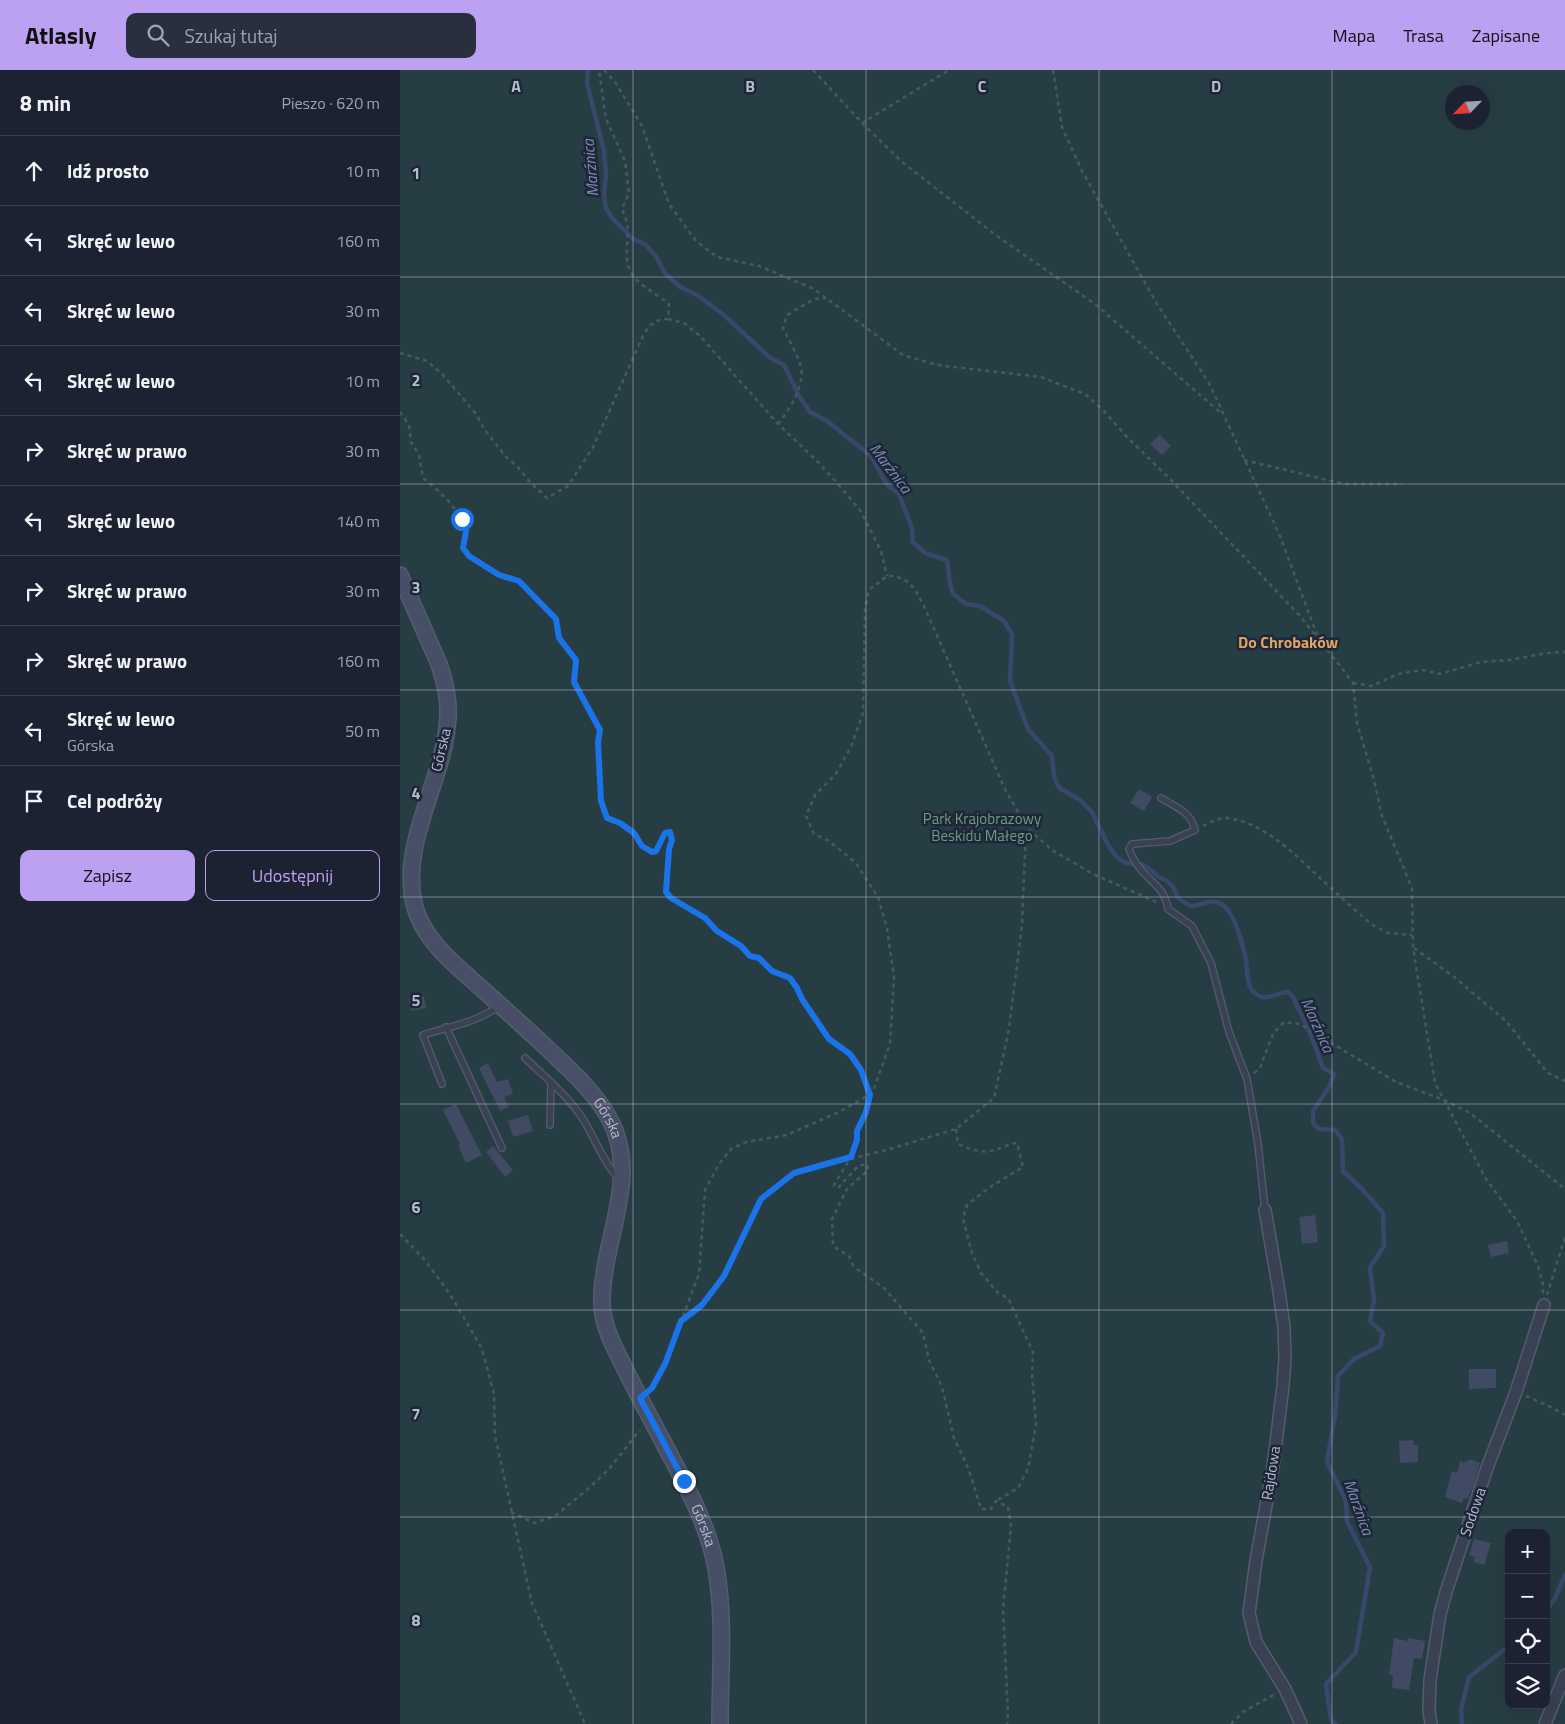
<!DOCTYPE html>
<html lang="pl">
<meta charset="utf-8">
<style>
body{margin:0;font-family:"Titillium Web",sans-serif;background:#292f3e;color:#f1f3f6}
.controls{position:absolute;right:15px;bottom:15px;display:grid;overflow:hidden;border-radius:10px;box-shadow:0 5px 20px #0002}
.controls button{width:45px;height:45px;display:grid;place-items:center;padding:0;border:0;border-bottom:1px solid #3a3f4d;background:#1c2232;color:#f1f3f6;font:25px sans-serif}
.compass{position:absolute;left:1045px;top:15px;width:45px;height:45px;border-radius:50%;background:#1c2232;box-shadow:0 5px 20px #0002;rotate:245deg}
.stop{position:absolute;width:15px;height:15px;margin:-11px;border:4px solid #1a73e8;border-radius:50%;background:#fff}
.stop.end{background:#1a73e8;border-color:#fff;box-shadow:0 1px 5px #0008}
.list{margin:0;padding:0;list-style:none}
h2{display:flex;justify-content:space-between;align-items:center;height:65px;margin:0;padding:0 20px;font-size:21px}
h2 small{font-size:16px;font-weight:400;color:#a0a4ac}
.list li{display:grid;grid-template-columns:32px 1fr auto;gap:15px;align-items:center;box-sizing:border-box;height:70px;padding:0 20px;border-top:1px solid #3a3f4d}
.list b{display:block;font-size:19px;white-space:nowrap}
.list p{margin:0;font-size:16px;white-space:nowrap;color:#a0a4ac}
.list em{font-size:16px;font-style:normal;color:#a0a4ac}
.actions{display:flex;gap:10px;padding:15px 20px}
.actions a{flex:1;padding:11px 0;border:1px solid #bca0f2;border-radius:10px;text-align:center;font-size:18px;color:#bca0f2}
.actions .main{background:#bca0f2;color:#111}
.icon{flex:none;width:28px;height:28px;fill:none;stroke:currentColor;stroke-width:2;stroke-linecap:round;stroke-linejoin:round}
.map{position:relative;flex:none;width:1165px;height:1654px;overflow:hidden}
header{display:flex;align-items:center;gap:30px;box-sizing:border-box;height:70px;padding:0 25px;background:#bca0f2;color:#111}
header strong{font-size:24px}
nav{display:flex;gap:28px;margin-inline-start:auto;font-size:18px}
.search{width:350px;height:45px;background:#292f3e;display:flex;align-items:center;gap:12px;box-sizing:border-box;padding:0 18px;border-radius:10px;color:#a0a4ac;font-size:19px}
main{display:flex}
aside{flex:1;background:#1c2232}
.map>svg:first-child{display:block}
.green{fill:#273d44;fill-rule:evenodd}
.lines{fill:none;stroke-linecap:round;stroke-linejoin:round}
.stream{stroke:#38486b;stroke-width:4.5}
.building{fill:#404b63}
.lane-casing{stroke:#545c6d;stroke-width:8}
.street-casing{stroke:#545c6d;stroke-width:14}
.secondary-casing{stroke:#545c6d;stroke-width:18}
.path{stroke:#455a60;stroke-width:2.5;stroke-dasharray:4 4;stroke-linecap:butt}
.lane{stroke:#394152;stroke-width:5.5}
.street{stroke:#394152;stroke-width:11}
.secondary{stroke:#474f66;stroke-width:15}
.route{stroke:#1a73e8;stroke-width:6}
.grid{fill:none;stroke:#b6bccc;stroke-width:1;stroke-opacity:0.55}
.labels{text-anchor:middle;stroke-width:5;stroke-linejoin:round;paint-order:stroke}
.street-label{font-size:15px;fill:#b6bccc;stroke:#1e2638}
.park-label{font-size:15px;fill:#6c9e7d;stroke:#1e2638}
.water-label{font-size:16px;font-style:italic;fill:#7c8eb5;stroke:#1e2638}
.neighbourhood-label{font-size:16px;font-weight:bold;fill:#dca462;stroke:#1e2638}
.grid-label{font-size:16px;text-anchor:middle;font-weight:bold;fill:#b6bccc;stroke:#1e2638;stroke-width:5;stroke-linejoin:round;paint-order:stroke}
</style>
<header>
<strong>Atlasly</strong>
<div class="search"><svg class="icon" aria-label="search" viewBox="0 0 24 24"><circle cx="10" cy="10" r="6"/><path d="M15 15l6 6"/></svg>Szukaj tutaj</div>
<nav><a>Mapa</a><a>Trasa</a><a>Zapisane</a></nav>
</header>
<main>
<aside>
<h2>8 min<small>Pieszo · 620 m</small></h2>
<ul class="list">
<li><svg class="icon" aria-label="ahead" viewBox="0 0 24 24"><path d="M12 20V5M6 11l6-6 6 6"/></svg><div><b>Idź prosto</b></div><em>10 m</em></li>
<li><svg class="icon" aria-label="left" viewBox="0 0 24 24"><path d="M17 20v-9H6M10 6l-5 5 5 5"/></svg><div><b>Skręć w lewo</b></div><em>160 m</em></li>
<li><svg class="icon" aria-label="left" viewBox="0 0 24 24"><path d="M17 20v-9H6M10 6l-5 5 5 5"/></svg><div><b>Skręć w lewo</b></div><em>30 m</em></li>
<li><svg class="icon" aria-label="left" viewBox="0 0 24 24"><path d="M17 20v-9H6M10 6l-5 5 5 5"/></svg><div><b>Skręć w lewo</b></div><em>10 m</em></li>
<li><svg class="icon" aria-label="right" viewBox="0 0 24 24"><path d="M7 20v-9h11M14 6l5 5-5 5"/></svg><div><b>Skręć w prawo</b></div><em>30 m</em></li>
<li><svg class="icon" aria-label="left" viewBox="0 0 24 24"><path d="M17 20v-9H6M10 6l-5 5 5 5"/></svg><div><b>Skręć w lewo</b></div><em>140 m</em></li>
<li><svg class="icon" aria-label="right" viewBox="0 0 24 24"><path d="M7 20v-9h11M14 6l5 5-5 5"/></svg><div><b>Skręć w prawo</b></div><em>30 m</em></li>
<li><svg class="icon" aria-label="right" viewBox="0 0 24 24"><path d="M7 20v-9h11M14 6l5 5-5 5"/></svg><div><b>Skręć w prawo</b></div><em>160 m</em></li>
<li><svg class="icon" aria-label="left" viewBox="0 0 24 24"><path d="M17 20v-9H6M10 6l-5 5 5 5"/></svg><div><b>Skręć w lewo</b><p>Górska</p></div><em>50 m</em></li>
<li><svg class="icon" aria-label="arrive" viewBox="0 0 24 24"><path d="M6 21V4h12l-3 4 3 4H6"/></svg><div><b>Cel podróży</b></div></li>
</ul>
<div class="actions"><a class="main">Zapisz</a><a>Udostępnij</a></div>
</aside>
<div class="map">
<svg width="1165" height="1654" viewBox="0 0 1165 1654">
<rect width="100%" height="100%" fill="#252e43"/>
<path class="green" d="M0 0H1165V1654H0ZM1052 22H1082V52H1052ZM1109 1463H1146V1635H1109Z"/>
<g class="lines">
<g class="stream">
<path d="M188 0 187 13 204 81 206 104 204 126 206 138 212 148 233 169 245 174 255 185 265 203 280 217 297 225 325 246 369 287 384 295 399 326 410 342 427 351 471 386 487 415 499 424 512 458 513 472 525 483 547 490 550 514 553 524 566 534 580 536 604 551 612 564 610 611 628 659 652 686 654 706 657 714 661 719 680 730 692 742 707 773 716 786 725 793 741 794 748 798 759 807 767 811 773 817 778 828 790 836C798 836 809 830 817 832 834 836 843 876 846 890 847 898 847 909 850 917 852 921 857 926 862 927 871 929 879 922 888 922L893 927 911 965 923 998 934 1004 929 1017 913 1041V1053L919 1059 935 1060 942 1069 943 1101 962 1119 983 1143 984 1176 970 1198 974 1230 970 1251 983 1263 980 1276 954 1289 938 1306 935 1345 927 1392 946 1431 947 1451 970 1497 956 1582 926 1614 931 1650 936 1654"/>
<path d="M1146 1540 1154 1530 1165 1505"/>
<path d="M1062 1654 1061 1640 1069 1607 1109 1576"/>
</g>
</g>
<g class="building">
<path d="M760 365 771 376 762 385 750 374Z"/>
<path d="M739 719 752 727 744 741 730 733Z"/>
<path d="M24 926 26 938 12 941 9 929Z"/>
<path d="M88 993 97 1012 108 1009 113 1024 104 1027 109 1037 100 1041 79 998Z"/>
<path d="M56 1034 82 1085 66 1093 58 1075 60 1074 43 1040Z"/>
<path d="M128 1045 133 1061 113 1067 108 1051Z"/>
<path d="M93 1076 113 1100 105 1107 86 1082Z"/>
<path d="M915 1145 918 1172 902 1174 899 1147Z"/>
<path d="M1107 1171 1109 1183 1091 1187 1088 1175Z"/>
<path d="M1069 1299H1096V1318L1069 1319Z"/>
<path d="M1013 1370V1375H1018V1392L1000 1393 999 1371Z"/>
<path d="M1070 1389 1080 1393 1073 1417 1067 1429 1064 1428 1062 1433 1045 1427 1052 1401 1057 1403 1060 1391 1065 1393 1066 1390 1069 1391Z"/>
<path d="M1074 1469 1091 1473 1084 1495 1074 1492 1075 1487 1069 1485Z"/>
<path d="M994 1568 1008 1571V1568L1025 1571 1022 1589 1014 1588 1009 1620 992 1618 993 1605H989Z"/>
</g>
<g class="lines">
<defs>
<g id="lane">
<path d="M761 728C776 737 791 742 795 760L770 771 732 774 729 779C732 787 738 797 744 803 756 817 764 818 768 839L792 856 811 893 829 962 847 1009 858 1074 865 1140"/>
<path d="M46 957 102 1078"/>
<path d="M125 988C145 1007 168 1026 183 1049 194 1067 205 1095 219 1109"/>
<path d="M42 1014 23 965C48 957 78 952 99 936"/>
<path d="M150 1055 151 1012"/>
</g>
<g id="street">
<path d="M865 1140 878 1215 884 1257 885 1288 883 1316 873 1397 856 1491 849 1543 856 1572 885 1619 901 1654"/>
<path d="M1031 1654 1029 1641 1030 1610 1040 1544 1046 1522 1087 1398 1116 1322 1144 1235"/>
<path d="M1145 1654 1165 1605"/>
</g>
<g id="secondary">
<path id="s1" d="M0 505 39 594C45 611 49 629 48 647 45 709 0 770 14 834 23 870 54 894 80 917 103 938 126 958 148 979 171 1001 194 1021 209 1048 242 1107 201 1171 202 1233 202 1246 206 1258 211 1270 229 1309 250 1347 270 1385 289 1421 309 1458 316 1498 325 1549 320 1603 320 1654"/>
</g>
</defs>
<use href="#lane" class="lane-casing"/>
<use href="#street" class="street-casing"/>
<use href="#secondary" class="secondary-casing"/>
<g class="path">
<path d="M204 0 215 12 242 56 269 134 296 171 317 187 359 196 414 219 503 285 537 295 641 307 685 324 703 340 726 366 771 410 899 545 941 597 953 613 957 653 973 706 982 746 1012 818 1013 877 1035 1013 1086 1109 1117 1151 1138 1196 1143 1214V1224"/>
<path d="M413 0 462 53 549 0"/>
<path d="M653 0 662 57 682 101 757 234 809 313 880 466 917 565"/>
<path d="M462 53 502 92 597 166 695 234 822 344"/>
<path d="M268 249 284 253 300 266 378 354 419 393 445 422 461 442 472 463 481 481 487 506"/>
<path d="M0 283 27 291 43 305 76 344 85 360 106 387 117 396 128 410 147 428 168 416 193 377 244 264C250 254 256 249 268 249L269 234C257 224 241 217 232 204 222 189 230 170 227 154 226 149 224 144 222 139L229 123 225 91 206 49 199 0"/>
<path d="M0 342 9 355 11 372 19 385 23 408C37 418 62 442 65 459 66 465 64 472 63 478L69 486 99 505 119 511 156 549 159 568 176 590 174 612 200 660 198 672 201 731 207 748 221 753 234 763 242 776 252 782 257 781 265 763 270 762 272 770 269 779 266 822 271 828 305 848 317 861 330 868 341 876 350 886 359 888 372 901 390 908 397 918 402 929 429 969 450 985 461 1000 469 1025 466 1042 457 1061V1070L451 1087 434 1115 438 1118 458 1096 467 1094 468 1100 447 1119 432 1149 433 1176 449 1186 454 1197 484 1218 523 1263 529 1290 542 1317 554 1368 569 1400 581 1439H591L596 1431 608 1437 611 1456 603 1539 608 1644 607 1654"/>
<path d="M378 354C389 341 405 315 401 297 397 284 389 270 383 258L387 245 414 229 426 228"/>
<path d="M844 390 944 414H1002"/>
<path d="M953 613 972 616 998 604 1022 600 1040 604 1081 592 1110 590 1147 583 1165 582"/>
<path d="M803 756C811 752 819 747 828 748 865 753 895 785 920 808 937 824 954 839 971 854L988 863 1012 865"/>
<path d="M1014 878 1054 907 1106 951 1148 1003 1165 1011"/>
<path d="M854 1003 860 998 873 964 884 952 900 954 996 1012 1044 1030 1070 1043 1165 1119"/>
<path d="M556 1059 558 1074C570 1079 581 1084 594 1080 603 1078 608 1074 617 1073L623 1097 590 1117 567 1135 563 1149 572 1183 581 1203 598 1223 608 1228 633 1282 632 1305 636 1354 628 1399 618 1418 596 1431"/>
<path d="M0 1164 24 1189 50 1224 82 1279 94 1324 95 1366 132 1533 185 1654"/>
<path d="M1147 1225 1165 1167"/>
<path d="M282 1251 302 1235 324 1206 361 1129 394 1103 490 1079 556 1059 594 1028 609 959 622 855 626 757"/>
<path d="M250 1319 265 1294 299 1204 305 1120 319 1094 332 1078 347 1072 387 1065 439 1042 469 1025 473 1021 490 974 494 908 487 858 478 827 456 793 429 771 414 764 406 746 415 725 435 705 451 677 463 643 465 538 469 520 487 506H495L505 510 514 518 523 534 604 717 626 757 652 780 691 803 756 832"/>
<path d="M1126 1326 1153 1338 1163 1344H1165"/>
<path d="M111 1442 134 1453 155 1446 189 1418 209 1399 240 1360"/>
<path d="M831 1654 843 1642 875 1624"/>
</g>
<use href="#lane" class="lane"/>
<use href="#street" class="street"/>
<use href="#secondary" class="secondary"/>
</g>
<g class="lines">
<path class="route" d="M62 449 66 461 63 478 69 486 99 505 119 511 156 549 159 568 176 590 174 612 200 660 198 672 201 731 207 748 220 753 234 763 242 776 252 782 256 781 265 763 270 762 272 770 269 779 266 822 271 828 305 848 317 861 341 876 350 886 359 888 372 901 390 908 397 918 402 929 429 969 450 984 461 1000 470 1025 466 1042 457 1061V1070L451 1087 394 1103 361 1129 324 1206 302 1235 281 1251 265 1294 252 1318 240 1328 284 1411"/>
</g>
<path class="grid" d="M233 0V1654M466 0V1654M699 0V1654M932 0V1654M0 207H1165M0 414H1165M0 620H1165M0 827H1165M0 1034H1165M0 1240H1165M0 1447H1165"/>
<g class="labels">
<g class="street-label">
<text transform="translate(41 680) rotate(-77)" y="5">Górska</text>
<text dy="5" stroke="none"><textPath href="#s1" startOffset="635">Górska</textPath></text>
<text transform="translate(871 1403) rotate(-81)" y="5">Rajdowa</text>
<text transform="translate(1073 1442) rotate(-71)" y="5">Sodowa</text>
<text dy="5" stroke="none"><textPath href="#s1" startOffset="1070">Górska</textPath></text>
</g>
<g class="park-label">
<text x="582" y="754">Park Krajobrazowy<tspan x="582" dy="17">Beskidu Małego</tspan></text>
</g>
<g class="water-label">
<text transform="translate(190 98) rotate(-95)" y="6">Marźnica</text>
<text transform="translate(491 398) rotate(53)" y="6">Marźnica</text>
<text transform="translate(918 955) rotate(66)" y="6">Marźnica</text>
<text transform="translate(959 1437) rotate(70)" y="6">Marźnica</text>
</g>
<g class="neighbourhood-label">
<text x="888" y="578">Do Chrobaków</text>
</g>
</g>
<g class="grid-label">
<text x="116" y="22">A</text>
<text x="350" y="22">B</text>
<text x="582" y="22">C</text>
<text x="816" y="22">D</text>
<text x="16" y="109">1</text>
<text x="16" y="316">2</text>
<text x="16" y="523">3</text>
<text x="16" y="729">4</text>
<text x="16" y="936">5</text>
<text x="16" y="1143">6</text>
<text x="16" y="1350">7</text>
<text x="16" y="1556">8</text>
</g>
</svg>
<div class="controls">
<button>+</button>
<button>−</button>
<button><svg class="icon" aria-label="locate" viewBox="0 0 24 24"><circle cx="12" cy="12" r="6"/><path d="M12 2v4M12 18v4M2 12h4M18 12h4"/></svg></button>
<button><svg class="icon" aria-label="layers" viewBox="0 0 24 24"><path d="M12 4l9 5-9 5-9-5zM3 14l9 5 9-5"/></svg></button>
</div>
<svg class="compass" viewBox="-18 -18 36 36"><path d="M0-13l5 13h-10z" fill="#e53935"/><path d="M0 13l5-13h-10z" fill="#a0a4ac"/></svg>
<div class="stop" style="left:62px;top:449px"></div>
<div class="stop end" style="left:284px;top:1411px"></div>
</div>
</main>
